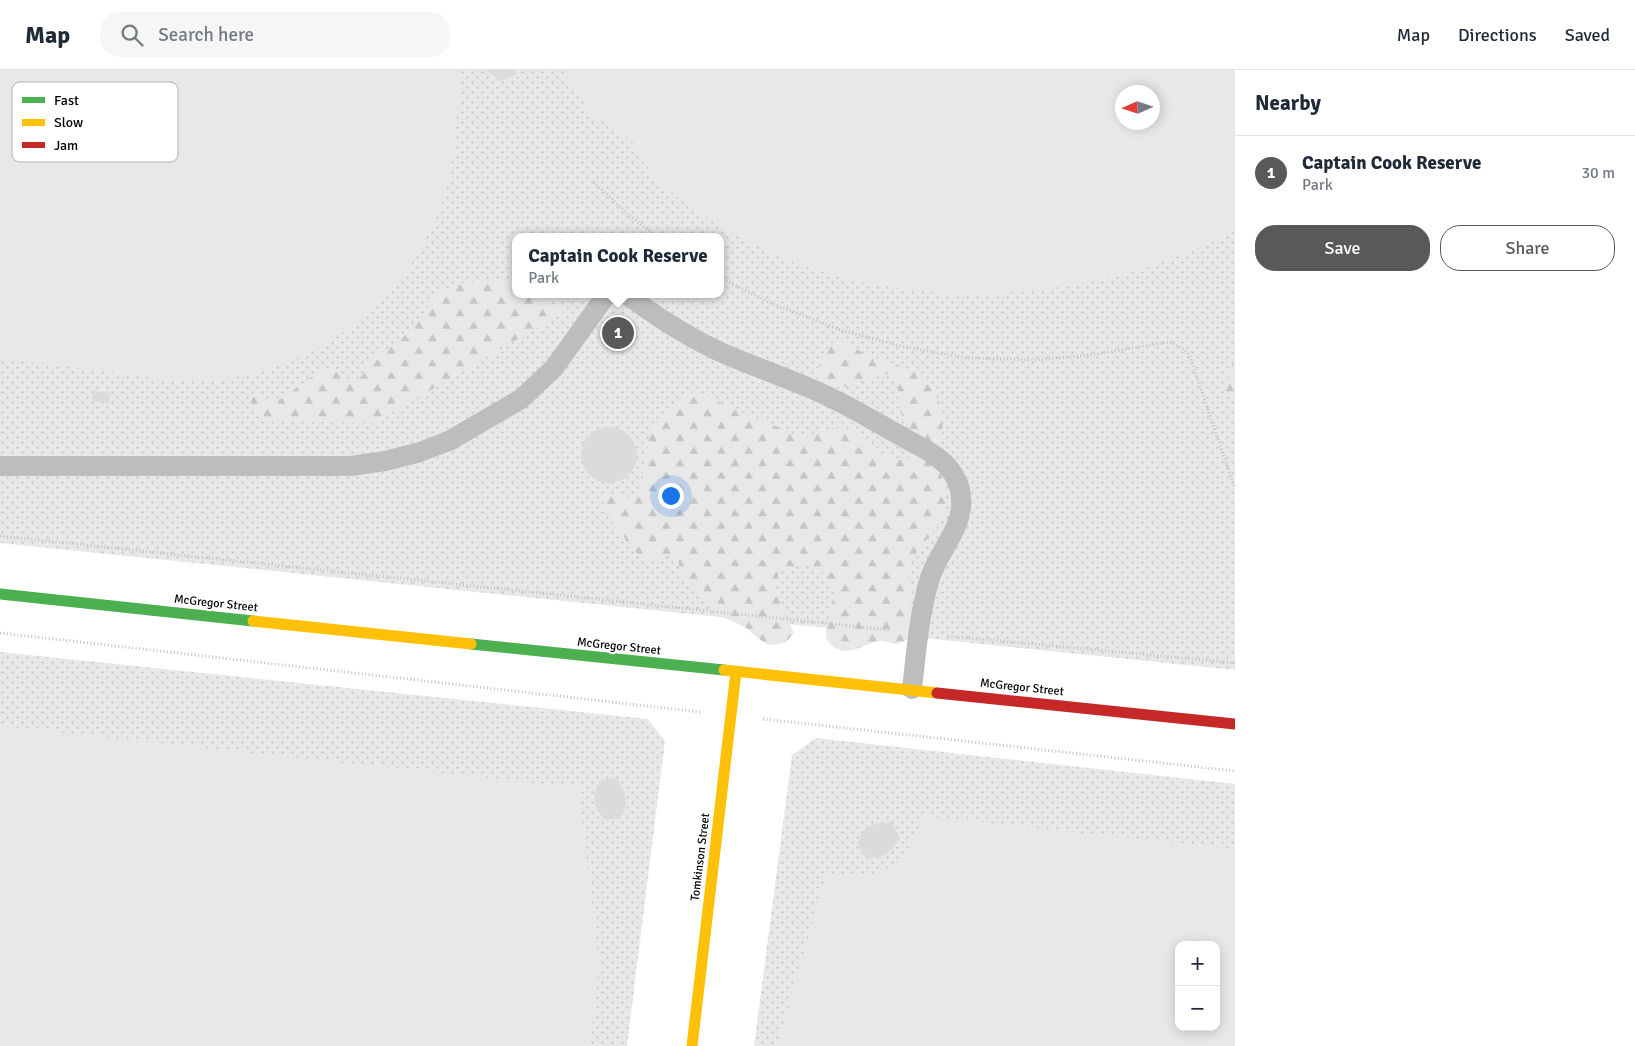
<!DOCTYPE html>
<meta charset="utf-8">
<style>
body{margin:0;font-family:Signika,sans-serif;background:#f6f6f7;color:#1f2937}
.controls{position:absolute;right:15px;bottom:15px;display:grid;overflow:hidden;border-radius:10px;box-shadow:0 2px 12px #0003}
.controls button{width:45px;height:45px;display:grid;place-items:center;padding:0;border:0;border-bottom:1px solid #e0e1e3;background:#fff;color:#1f2937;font:25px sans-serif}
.compass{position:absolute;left:1115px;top:15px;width:45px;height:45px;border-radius:50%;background:#fff;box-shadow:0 2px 12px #0003;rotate:267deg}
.you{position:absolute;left:670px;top:425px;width:18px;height:18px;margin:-12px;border:4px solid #fff;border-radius:50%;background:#1a73e8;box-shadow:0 0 0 8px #1a73e833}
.badge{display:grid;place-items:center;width:32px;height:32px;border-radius:50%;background:#595959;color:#fff;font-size:16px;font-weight:700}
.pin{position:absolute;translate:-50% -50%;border:2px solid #fff;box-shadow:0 1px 5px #0006}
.popup{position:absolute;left:512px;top:163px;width:212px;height:65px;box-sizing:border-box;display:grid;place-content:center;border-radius:10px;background:#fff;filter:drop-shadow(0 1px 4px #0005);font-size:16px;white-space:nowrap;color:#747a83}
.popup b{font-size:19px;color:#1f2937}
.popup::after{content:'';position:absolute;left:50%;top:100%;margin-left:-10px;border:10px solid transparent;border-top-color:#fff}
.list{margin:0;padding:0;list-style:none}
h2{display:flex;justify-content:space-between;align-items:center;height:65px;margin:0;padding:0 20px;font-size:21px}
h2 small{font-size:16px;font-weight:400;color:#747a83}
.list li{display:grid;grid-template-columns:32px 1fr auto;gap:15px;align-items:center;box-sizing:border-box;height:75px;padding:0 20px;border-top:1px solid #e0e1e3}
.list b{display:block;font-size:19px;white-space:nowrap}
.list p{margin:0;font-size:16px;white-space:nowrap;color:#747a83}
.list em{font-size:16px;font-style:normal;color:#747a83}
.actions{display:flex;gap:10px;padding:15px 20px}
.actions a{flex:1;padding:11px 0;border:1px solid #595959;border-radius:20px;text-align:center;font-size:18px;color:#595959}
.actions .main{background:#595959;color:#fff}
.icon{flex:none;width:28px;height:28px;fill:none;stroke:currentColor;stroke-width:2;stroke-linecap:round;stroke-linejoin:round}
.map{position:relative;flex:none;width:1235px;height:976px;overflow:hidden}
header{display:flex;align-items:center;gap:30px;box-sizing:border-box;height:70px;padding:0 25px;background:#fff;border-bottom:1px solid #e0e1e3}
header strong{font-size:24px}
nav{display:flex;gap:28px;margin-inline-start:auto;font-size:18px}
.search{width:350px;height:45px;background:#f6f6f7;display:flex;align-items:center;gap:12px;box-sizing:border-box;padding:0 18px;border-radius:20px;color:#747a83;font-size:19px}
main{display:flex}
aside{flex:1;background:#fff}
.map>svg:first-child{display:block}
.grass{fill:url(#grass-dots);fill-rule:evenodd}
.forest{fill:url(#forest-firs)}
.pitch{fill:#e8e8e8;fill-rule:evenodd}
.building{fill:#dbdbdb}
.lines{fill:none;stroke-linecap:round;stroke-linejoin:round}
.path{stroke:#c2c2c2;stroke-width:3;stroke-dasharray:1 2.5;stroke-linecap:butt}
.lane{stroke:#bdbdbd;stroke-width:20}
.fast{stroke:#4caf50;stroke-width:11}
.slow{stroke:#ffc107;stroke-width:11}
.jam{stroke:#c62828;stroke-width:11}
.labels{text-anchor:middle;stroke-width:4.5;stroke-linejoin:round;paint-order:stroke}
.street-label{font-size:12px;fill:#000;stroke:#fff}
.key{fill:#fff;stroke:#b2b2b2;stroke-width:1}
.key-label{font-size:14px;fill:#000}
</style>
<header>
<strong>Map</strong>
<div class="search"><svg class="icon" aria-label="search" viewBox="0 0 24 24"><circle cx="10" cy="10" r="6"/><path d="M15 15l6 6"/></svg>Search here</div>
<nav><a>Map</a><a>Directions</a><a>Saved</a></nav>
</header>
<main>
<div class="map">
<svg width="1235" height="976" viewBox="0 0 1235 976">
<defs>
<pattern id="grass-dots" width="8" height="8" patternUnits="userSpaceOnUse" patternTransform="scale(1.25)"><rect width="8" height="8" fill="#e8e8e8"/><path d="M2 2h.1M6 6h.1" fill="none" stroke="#c5c5c5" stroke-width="1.8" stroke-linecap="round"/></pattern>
<pattern id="forest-firs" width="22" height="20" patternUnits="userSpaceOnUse" patternTransform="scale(1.25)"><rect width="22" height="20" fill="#e8e8e8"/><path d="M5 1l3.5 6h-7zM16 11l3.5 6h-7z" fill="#c5c5c5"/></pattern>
</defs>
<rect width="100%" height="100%" fill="#fff"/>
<g class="grass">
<path d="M0 0H1235V600L0 473ZM1122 22H1152V52H1122ZM516 167H720V224H516Z"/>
<path d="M0 582 648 649 665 671 627 976H0Z"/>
<path d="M816 668 1235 714V976H754L792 685ZM1179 875H1216V957H1179Z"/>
</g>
<g class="forest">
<path d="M515 204 516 224H541L566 241 374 353 267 351 258 345 250 332 254 326 276 331 283 328 314 305 327 298H335L345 310 352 312 364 304 370 289 377 284 390 278 414 258 436 224 443 220 464 213 503 211 510 209Z"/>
<path d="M840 271C853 276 863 284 874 288 884 292 894 293 904 297 922 303 938 322 942 341 945 357 939 373 939 390 940 408 949 423 945 442 939 463 917 474 910 495 904 515 913 536 912 556 911 560 908 565 907 570 894 577 893 572 881 571 868 571 847 590 831 575 813 560 852 525 822 502 817 499 814 496 809 496 802 496 788 497 783 500 764 512 789 548 794 563L785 573 770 575 763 572 746 558 714 543 707 533 681 505 678 490C664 480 665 489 652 490 643 491 634 480 627 475 625 463 620 464 614 455 608 444 605 435 604 423L637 429 652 354 695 321 736 340 805 368C816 364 827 358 839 358 870 359 884 404 913 385 917 369 906 357 901 342 897 333 900 320 896 312 881 284 845 339 817 307L821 292 833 272Z"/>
<path d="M1235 287V328L1226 324 1224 317Z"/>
</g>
<g class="pitch">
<path d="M0 0H461C456 46 457 94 440 138 401 241 305 307 195 311 169 311 142 306 116 303 78 298 39 293 0 288Z"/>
<path d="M562 0H1235V153L1233 162C1204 176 1175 189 1144 198 976 249 789 227 655 108 649 103 647 95 644 88 640 82 635 75 630 70 625 65 618 59 612 55 607 52 600 50 595 47 586 39 569 11 562 0ZM1152 22V52H1122V22Z"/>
<path d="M0 656 543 714H578L599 893 590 976H0Z"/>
<path d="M922 746 1235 779V976H777L827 802C876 816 910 795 922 746ZM1179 875H1216V957H1179Z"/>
</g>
<g class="building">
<path d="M487 0H516V5L500 11Z"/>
<path d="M93 321 111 323 109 333 92 331Z"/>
<circle cx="609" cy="385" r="28"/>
<path d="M616 708 624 720 626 734 621 748 605 750 596 738 594 724 600 710Z"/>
<path d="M877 753H892L900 768 892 780 880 787 866 788 857 773 864 760Z"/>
</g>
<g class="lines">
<g class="path">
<path d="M594 112 630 146 657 167"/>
<path d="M720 208 771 233 840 260 905 277 968 288 1037 290 1090 285 1169 272 1179 276 1189 284 1235 419"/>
<path d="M0 466 889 560"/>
<path d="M0 563 700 642"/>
<path d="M948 566 1235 593"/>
<path d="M763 649 1235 701"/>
</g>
<g class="lane">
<path d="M626 224C654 245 685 265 716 280 746 294 777 304 807 317 840 330 870 349 901 366 916 375 936 383 948 397 955 405 961 417 961 428 964 459 937 482 929 511 919 546 916 583 912 619"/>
<path d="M0 396H351L385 391 417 383 449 371 521 329 554 298 607 224"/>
</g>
<g class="fast">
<path d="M0 524 253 551"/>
<path d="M471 574 724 600"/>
</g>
<g class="slow">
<path d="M253 551 471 574"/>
<path d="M724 600 937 623"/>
<path d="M692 976 736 602"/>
</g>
<path class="jam" d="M937 623 1235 654"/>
</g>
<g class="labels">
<g class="street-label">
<text transform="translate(216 533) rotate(6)" y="4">McGregor Street</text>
<text transform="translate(619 576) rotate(6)" y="4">McGregor Street</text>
<text transform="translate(1022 617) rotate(6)" y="4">McGregor Street</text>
<text transform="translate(700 787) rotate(-83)" y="4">Tomkinson Street</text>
</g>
</g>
<rect x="12" y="12" width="166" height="80" rx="8" class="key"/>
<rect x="22" y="27" width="23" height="6" fill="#4caf50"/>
<rect x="22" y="49" width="23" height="7" fill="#ffc107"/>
<rect x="22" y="72" width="23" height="6" fill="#c62828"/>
<g class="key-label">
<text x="54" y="35">Fast</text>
<text x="54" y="57">Slow</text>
<text x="54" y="80">Jam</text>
</g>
</svg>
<div class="controls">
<button>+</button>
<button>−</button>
</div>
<svg class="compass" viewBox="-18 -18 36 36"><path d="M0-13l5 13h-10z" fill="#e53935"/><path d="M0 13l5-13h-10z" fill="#747a83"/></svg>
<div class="you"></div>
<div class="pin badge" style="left:618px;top:263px">1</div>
<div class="popup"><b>Captain Cook Reserve</b>Park</div>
</div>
<aside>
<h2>Nearby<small></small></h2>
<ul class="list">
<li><span class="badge">1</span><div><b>Captain Cook Reserve</b><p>Park</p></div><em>30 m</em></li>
</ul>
<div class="actions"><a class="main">Save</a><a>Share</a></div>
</aside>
</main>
